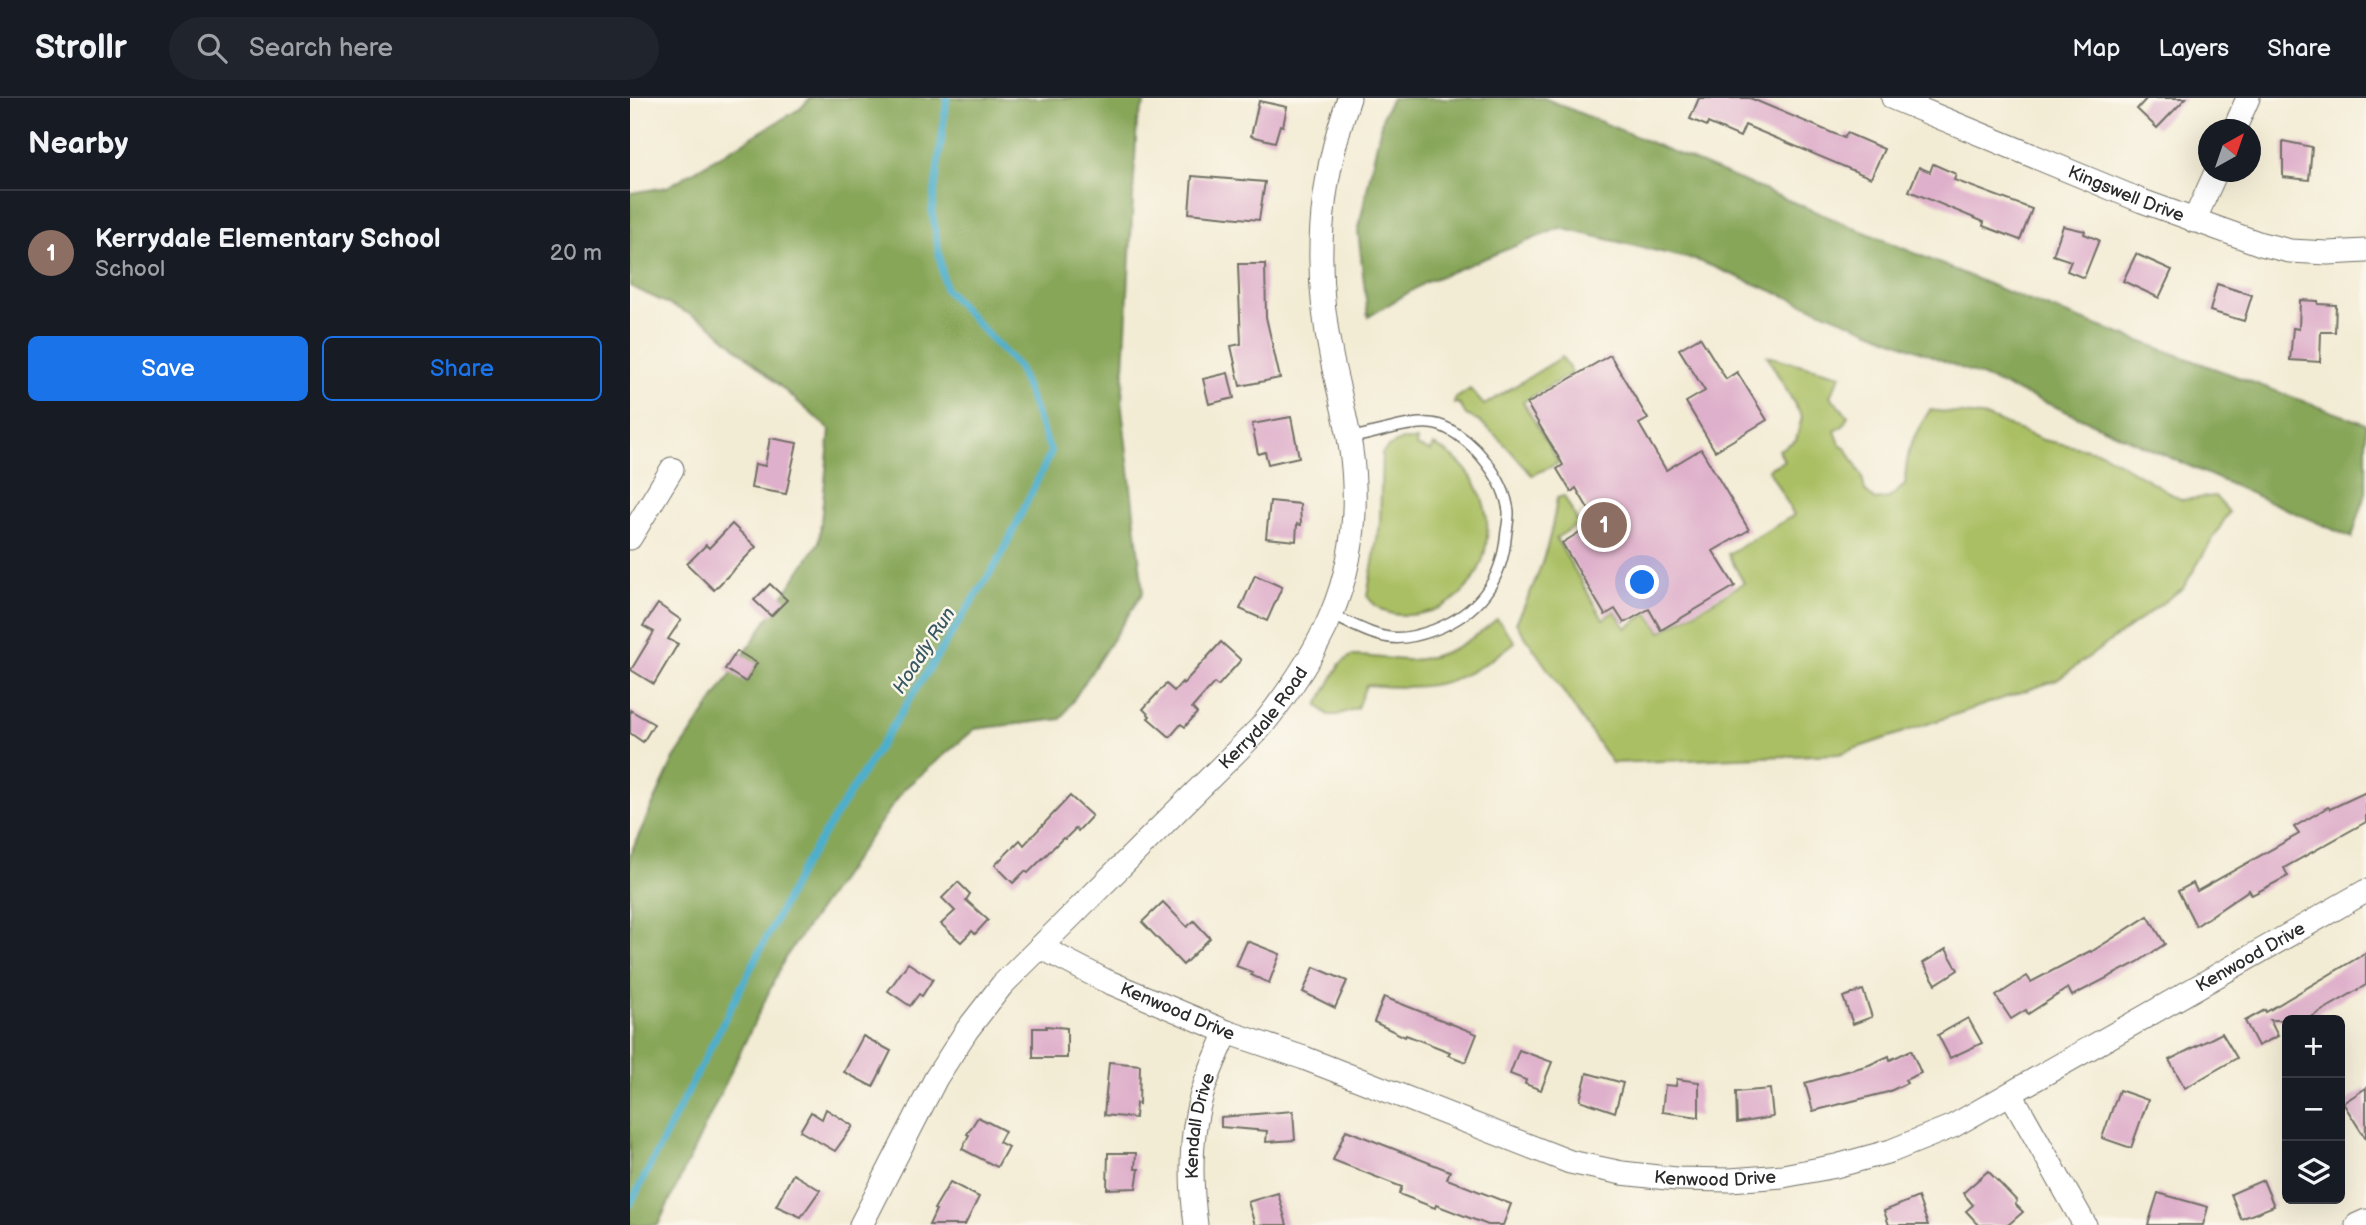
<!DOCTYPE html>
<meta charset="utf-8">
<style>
body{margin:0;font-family:"Balsamiq Sans",sans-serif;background:#20242c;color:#f1f3f6}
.controls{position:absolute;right:21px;bottom:21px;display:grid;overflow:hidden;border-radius:10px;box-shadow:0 7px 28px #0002}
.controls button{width:63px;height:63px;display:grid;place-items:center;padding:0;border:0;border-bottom:2px solid #363941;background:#171b24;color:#f1f3f6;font:35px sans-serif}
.compass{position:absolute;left:1568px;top:21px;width:63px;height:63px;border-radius:50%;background:#171b24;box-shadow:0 7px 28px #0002;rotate:40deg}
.you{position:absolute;left:1013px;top:485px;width:24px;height:24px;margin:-18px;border:5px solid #fff;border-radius:50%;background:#1a73e8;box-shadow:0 0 0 10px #1a73e833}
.badge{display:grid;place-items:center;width:46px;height:46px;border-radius:50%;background:#1a73e8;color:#fff;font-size:23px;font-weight:700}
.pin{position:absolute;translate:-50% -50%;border:4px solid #fff;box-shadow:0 2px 7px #0006}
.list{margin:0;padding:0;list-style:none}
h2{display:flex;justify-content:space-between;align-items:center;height:91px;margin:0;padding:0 28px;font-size:30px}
h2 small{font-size:23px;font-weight:400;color:#9ea1a6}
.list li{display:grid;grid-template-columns:46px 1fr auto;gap:21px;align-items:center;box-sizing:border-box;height:126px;padding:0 28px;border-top:2px solid #363941}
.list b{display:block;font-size:26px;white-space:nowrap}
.list p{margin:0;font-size:23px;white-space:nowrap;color:#9ea1a6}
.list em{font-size:23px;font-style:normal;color:#9ea1a6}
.actions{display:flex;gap:14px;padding:21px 28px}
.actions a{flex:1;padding:16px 0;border:2px solid #1a73e8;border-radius:10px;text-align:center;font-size:24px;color:#1a73e8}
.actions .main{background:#1a73e8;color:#fff}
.icon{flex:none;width:38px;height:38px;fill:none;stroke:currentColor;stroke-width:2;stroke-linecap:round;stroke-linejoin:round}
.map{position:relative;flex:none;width:1736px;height:1127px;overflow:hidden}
header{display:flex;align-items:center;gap:42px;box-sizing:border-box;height:98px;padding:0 35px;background:#171b24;border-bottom:2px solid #363941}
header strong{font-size:33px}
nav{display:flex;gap:38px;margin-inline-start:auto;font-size:24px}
.search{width:490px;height:63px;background:#20242c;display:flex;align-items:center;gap:18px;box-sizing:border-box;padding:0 24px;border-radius:38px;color:#9ea1a6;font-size:26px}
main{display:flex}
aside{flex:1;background:#171b24}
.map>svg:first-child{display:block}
.green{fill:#aabf63;stroke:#6a7547;stroke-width:2}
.forest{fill:#87a659;stroke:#596842;stroke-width:2}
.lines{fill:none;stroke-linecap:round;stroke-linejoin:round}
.stream{stroke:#4dafcc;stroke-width:7}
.building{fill:#dfb0cb}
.service-casing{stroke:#716f66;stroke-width:13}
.minor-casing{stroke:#716f66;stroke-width:25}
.service{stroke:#fff;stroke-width:10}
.minor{stroke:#fff;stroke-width:23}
.labels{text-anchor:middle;stroke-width:5;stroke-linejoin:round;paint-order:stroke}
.street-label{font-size:18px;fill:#2b2b2b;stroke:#fbf7ec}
.water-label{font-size:19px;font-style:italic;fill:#375963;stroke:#fbf7ec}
</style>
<header>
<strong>Strollr</strong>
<div class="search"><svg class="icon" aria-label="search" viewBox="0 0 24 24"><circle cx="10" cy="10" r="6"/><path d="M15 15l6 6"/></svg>Search here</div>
<nav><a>Map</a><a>Layers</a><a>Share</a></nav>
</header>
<main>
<aside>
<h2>Nearby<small></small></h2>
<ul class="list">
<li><span class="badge" style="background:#8d6e63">1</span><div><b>Kerrydale Elementary School</b><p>School</p></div><em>20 m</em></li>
</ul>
<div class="actions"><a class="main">Save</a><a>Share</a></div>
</aside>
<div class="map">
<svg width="1736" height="1127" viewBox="0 0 1736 1127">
<rect width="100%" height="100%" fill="#fbf7ec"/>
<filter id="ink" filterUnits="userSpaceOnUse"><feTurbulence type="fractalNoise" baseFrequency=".0143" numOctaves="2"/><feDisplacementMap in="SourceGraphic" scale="14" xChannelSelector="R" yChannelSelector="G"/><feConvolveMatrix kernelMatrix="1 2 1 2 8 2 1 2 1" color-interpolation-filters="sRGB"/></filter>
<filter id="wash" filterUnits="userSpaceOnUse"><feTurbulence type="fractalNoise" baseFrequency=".00686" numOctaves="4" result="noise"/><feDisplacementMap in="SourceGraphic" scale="28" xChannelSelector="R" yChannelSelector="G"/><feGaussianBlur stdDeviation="1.57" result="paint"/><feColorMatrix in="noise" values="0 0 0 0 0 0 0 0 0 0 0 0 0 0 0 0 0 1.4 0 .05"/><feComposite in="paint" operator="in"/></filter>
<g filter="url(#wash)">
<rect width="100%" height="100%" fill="#f3ecd5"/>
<g class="green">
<path d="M1137 258 1211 277 1200 298 1218 318 1213 328 1205 333 1210 346 1216 350 1232 378 1235 393 1245 402 1259 400 1275 387C1276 353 1281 341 1300 312L1358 319 1413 342 1471 354 1552 402 1585 398 1599 414 1553 490 1427 582 1209 656 982 665 886 525C907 483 921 447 927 400L934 398 949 426 926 440 973 521 985 513 996 530 1018 515 1031 534 1114 485 1098 456 1164 417 1138 371 1154 363 1149 352 1166 342 1172 319Z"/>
<path d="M932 259 942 275 893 304 929 365 902 377C885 359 860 325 836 317L829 305 824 306 825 301 840 291 854 307Z"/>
<path d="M772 342H787L786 348 801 353 804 347C887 388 869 512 779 517 760 518 748 513 737 498L750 425 752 356 758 349Z"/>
<path d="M867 521 885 544C830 587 806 593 736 587L727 610 707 617H698L688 607 710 566 721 558C741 557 760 562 780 562 814 561 842 542 867 521Z"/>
</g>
<g class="forest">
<path d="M180 0H517L507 23 492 310 513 494 431 621 345 631 274 691 155 860 28 1127H0V756L44 661 189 444 200 332 77 224 0 188V95L37 89 171 10Z"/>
<path d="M762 0H914L1392 200 1736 326V394L1722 440 1426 309 1069 163 930 130 796 184 738 219 728 133 753 17Z"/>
</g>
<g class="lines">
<path class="stream" d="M0 1107 172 770 371 458 421 354 388 269 315 191 302 113 317 0"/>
</g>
<g id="blocks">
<g class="building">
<path d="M1069 0H1120L1214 40 1217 35 1254 51 1241 80 1115 27 1110 39 1078 25 1077 28 1060 21Z"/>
<path d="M1517 0H1556L1527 30 1507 11Z"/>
<path d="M629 3 657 9 653 28 650 27 645 44 621 38Z"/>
<path d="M1653 43 1682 49 1679 82 1653 79Z"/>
<path d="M1303 66 1326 76 1324 82 1402 111 1390 142 1353 128 1354 124 1279 93 1289 69 1300 74Z"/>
<path d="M562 78 635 84 629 122 559 115Z"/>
<path d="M1433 128 1455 133 1454 136 1469 142 1454 180 1437 173 1441 163 1423 157Z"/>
<path d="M1506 156 1542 172 1529 200 1493 183Z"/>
<path d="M608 166H635L636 219 650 280 610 288 601 248 611 246Z"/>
<path d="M1587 186 1622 197 1614 223 1580 213Z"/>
<path d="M1670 202 1688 203V206L1706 207 1705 234H1691L1690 264 1660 262 1663 230 1669 231Z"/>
<path d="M1070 239 1096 281 1107 274 1137 322 1085 353 1056 304 1075 293 1049 251Z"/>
<path d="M980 257 1018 321 1009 326 1036 372 1071 351 1119 432 1083 453 1105 488 1031 532 1019 511 994 525 985 511 975 517 932 445 966 424 946 390 941 394 927 371 933 367 897 306Z"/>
<path d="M598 275 604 300 579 306 573 281Z"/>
<path d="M661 319 669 359 638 366 635 354 628 356 622 326Z"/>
<path d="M140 340 167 345 156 396 121 390 125 366 135 368Z"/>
<path d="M640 403 670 406 671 427 667 426 666 443 636 440Z"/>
<path d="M102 426 126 449 84 492 57 466 76 447 79 450Z"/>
<path d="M625 477 652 489 637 523 610 511Z"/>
<path d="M140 486 157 502 141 518 124 502Z"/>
<path d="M28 506 51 522 38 541 48 546 24 586 1 572 24 534 13 528Z"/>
<path d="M591 544 611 562 588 588 584 585 562 610 567 615 555 629 551 626 540 639 518 620 520 618 513 611 536 586 544 593 552 584 553 586Z"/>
<path d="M107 553 127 565 116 584 95 571Z"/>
<path d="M0 612 24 626 13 644 0 635Z"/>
<path d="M1736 694V724L1654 770 1658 778 1622 797 1619 792 1566 828 1548 793 1563 785 1567 793 1669 736 1664 729 1698 709 1700 711Z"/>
<path d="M440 698 462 718 448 733 446 730 435 741 433 740 398 775 395 773 383 785 365 767 390 742 394 747Z"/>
<path d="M328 784 340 796 336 802 358 822 345 836 342 833 331 844 311 826 325 813 312 800Z"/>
<path d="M533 804 557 829 564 823 580 840 553 867 512 824Z"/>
<path d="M1518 818 1535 846 1508 864 1442 898 1438 890 1398 916 1396 912 1381 921 1366 898 1397 878 1401 884 1460 853 1461 854Z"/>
<path d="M617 843 650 856 639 885 621 877 622 874 606 868Z"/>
<path d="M1316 851 1328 872 1306 886 1293 865Z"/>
<path d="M1736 855V887L1676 922H1640L1648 938 1628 948 1615 923 1635 912 1636 914Z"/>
<path d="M278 865 303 881 292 898 289 896 280 908 258 893Z"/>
<path d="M684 869 717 883 705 910 673 894Z"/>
<path d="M1233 892 1242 919 1223 926 1213 899Z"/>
<path d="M754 899 847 936 836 964 818 957 820 954 776 937 775 939 744 924Z"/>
<path d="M1338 920 1352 945 1320 960 1308 937Z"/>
<path d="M416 928 437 930V960H403V930H416Z"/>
<path d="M1592 935 1607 960 1555 990 1539 962Z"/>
<path d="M233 938 261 953 243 989 214 974Z"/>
<path d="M889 952 922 964 911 992 895 986 896 982 880 976Z"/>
<path d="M1281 952 1291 975 1275 982 1277 985 1258 994 1183 1013 1175 985 1239 967 1259 958 1260 962Z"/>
<path d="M479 964 510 967 509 1006 506 1005 505 1020 474 1017Z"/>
<path d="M957 975 993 985 985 1014 950 1002Z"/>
<path d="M1047 981 1069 984V1019L1032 1014 1035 987 1046 988Z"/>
<path d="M1736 990V1041L1713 1005Z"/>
<path d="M1140 991 1143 1019 1107 1025 1106 994Z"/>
<path d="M1489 992 1518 1002 1501 1050 1472 1040Z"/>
<path d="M196 1011 223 1028 205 1053 170 1033 181 1014 192 1021Z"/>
<path d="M663 1013 665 1042 636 1044 637 1033 591 1029V1019Z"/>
<path d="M348 1019 375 1033 369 1044 378 1049 367 1069 332 1051 339 1037 337 1036Z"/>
<path d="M716 1032 820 1073 817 1081 881 1106 873 1127H858L806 1107 805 1110 769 1096 772 1089 703 1062Z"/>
<path d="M478 1055H506L505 1071H509L506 1090 477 1091Z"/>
<path d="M1358 1073 1387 1103 1385 1106 1393 1114 1378 1127H1349L1336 1113 1343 1107 1333 1095Z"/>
<path d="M163 1076 190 1092 171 1119 146 1108Z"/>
<path d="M1633 1082 1644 1108 1611 1121 1601 1096Z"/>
<path d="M320 1084 349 1099 335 1127H299L306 1112 304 1111Z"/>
<path d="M648 1095 657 1127H625L618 1104Z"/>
<path d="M1528 1095 1578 1109 1573 1127H1518Z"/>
<path d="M1288 1099 1298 1127H1259L1254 1113Z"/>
</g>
</g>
</g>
<g filter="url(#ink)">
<use href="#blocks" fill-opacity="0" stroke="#716f66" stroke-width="2"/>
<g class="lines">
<defs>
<path id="service" d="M702 517C722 526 745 540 767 540 779 540 793 536 804 532 848 515 872 484 876 437 877 428 880 418 878 410 874 387 860 367 845 351 835 341 818 328 804 326 781 322 744 336 720 340"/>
<g id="minor">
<path id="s1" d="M1263 0 1512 103 1631 146 1660 153 1698 155 1736 153"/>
<path d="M1604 32 1618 0"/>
<path d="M1564 123 1586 74"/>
<path d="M0 440 42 371"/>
<path id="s2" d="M410 849 474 882 597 934 674 960 940 1064 992 1075 1046 1081 1100 1082 1153 1078 1206 1068 1261 1053 1323 1028 1736 793"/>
<path d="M1381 996 1455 1127"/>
<path id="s3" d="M231 1127 306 980 337 932 372 887 631 629C690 555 728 485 724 387 723 344 711 304 702 262 683 171 688 88 719 0"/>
<path id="s4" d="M566 1127C560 1082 559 1034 574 990 580 971 589 953 597 934"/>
<path d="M1727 1127 1736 1123"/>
</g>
</defs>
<use href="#service" class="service-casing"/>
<use href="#minor" class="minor-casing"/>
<use href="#service" class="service"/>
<use href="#minor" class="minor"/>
</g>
</g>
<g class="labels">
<g class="street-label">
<text dy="6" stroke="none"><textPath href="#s1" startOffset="252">Kingswell Drive</textPath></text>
<text dy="6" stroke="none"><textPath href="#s3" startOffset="653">Kerrydale Road</textPath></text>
<text dy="6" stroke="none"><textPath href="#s2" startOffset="1307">Kenwood Drive</textPath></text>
<text dy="6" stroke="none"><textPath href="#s2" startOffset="152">Kenwood Drive</textPath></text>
<text dy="6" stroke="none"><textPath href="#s4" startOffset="100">Kendall Drive</textPath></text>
<text dy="6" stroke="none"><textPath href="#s2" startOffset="719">Kenwood Drive</textPath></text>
</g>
<g class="water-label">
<text transform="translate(293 552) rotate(-57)" y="7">Hoadly Run</text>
</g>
</g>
</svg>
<div class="controls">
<button>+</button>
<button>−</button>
<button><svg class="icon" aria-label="layers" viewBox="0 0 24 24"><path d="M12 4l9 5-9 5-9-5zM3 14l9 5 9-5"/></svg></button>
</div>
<svg class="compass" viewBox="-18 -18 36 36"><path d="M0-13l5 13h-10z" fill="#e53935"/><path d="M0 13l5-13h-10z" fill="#9ea1a6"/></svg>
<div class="you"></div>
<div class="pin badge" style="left:974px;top:427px;background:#8d6e63">1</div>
</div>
</main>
